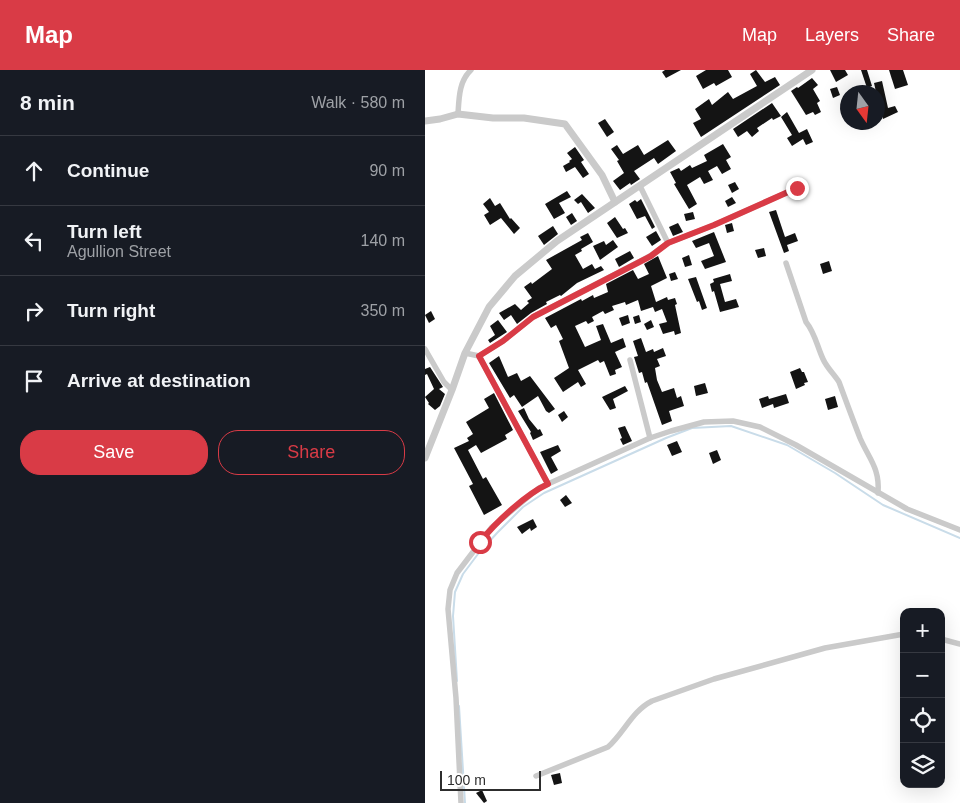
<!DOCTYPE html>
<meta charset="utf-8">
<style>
body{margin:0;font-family:Arial,sans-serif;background:#20242c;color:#f1f3f6}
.controls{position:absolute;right:15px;bottom:15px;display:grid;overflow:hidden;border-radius:10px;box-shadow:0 5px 20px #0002}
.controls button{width:45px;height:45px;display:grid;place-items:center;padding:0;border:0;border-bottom:1px solid #363941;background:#171b24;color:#f1f3f6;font:25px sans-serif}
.compass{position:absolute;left:415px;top:15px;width:45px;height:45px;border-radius:50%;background:#171b24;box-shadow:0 5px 20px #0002;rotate:165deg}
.scale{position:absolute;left:15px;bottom:12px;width:101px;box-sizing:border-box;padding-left:5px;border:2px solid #2d2d2d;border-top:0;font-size:14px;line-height:18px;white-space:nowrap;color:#2d2d2d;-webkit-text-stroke:4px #fff;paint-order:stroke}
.stop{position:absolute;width:15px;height:15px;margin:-11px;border:4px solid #d93b46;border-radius:50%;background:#fff}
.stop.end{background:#d93b46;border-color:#fff;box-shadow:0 1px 5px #0008}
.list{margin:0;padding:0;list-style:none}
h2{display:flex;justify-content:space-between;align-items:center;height:65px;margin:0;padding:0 20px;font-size:21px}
h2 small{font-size:16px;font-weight:400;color:#9ea1a6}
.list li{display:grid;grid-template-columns:32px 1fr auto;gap:15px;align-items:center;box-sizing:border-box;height:70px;padding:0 20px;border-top:1px solid #363941}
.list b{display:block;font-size:19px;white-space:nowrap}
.list p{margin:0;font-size:16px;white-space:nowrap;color:#9ea1a6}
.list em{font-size:16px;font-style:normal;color:#9ea1a6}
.actions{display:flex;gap:10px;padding:15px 20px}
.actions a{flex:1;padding:11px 0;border:1px solid #d93b46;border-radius:20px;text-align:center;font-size:18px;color:#d93b46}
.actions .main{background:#d93b46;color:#fff}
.icon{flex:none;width:28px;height:28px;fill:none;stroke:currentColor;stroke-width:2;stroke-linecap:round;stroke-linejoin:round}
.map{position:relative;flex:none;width:535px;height:733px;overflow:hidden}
header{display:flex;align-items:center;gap:30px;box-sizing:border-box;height:70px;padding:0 25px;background:#d93b46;color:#fff}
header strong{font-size:24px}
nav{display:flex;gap:28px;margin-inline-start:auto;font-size:18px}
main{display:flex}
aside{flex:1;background:#171b24}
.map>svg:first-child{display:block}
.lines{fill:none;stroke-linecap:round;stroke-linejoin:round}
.stream{stroke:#c9dce9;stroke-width:2}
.building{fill:#141414}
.minor{stroke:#cacaca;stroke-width:5.5}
.tertiary{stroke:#cacaca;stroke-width:7}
.route{stroke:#d93b46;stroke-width:6}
</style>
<header>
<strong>Map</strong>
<nav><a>Map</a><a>Layers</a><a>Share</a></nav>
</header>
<main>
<aside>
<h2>8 min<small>Walk · 580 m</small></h2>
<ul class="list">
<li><svg class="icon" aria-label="ahead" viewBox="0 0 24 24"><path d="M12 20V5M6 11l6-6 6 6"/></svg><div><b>Continue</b></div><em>90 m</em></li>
<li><svg class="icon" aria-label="left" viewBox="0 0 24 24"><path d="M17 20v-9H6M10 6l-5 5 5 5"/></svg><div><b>Turn left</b><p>Agullion Street</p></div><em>140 m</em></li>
<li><svg class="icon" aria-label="right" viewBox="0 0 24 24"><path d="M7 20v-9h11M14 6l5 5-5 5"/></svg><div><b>Turn right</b></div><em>350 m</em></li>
<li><svg class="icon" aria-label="arrive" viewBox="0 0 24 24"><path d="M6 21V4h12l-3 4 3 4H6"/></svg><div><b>Arrive at destination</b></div></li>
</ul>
<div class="actions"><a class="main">Save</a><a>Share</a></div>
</aside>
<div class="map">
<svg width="535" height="733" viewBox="0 0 535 733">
<rect width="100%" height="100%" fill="#fff"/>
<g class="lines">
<g class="stream">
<path d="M32 611 28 546 30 522 38 504 53 484 72 463 98 437 119 423 241 368 267 358 306 356 362 375 410 403 458 435 535 468"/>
<path d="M34 636 40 733"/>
</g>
</g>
<g class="building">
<path d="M240 0H256L241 8 237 2Z"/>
<path d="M281 0H303L307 7 291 16 289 13 278 19 271 6Z"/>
<path d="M331 0 340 12 350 7 355 15 276 67 268 53 276 49 270 39 284 29 287 35 303 22 308 29 332 16 325 4Z"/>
<path d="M405 0H420L423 5 411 12Z"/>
<path d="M436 0H442L447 16 442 18Z"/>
<path d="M464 0H478L483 15 470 19Z"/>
<path d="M387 8 393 15 388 19 395 31 392 33 396 42 390 45 388 42 381 45 366 21 372 17 373 18Z"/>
<path d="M457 11 463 38 470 36 473 42 458 49 452 22H451L449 13Z"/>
<path d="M412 17 415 25 408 28 405 19Z"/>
<path d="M347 33 356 46 348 50 347 48 332 58 334 61 327 67 322 61 313 67 308 59Z"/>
<path d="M362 42 374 63 382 59 388 72 381 75 378 69 367 76 362 68 367 65 356 47Z"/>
<path d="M180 49 189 62 182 67 173 53Z"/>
<path d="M243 70 251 81 233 94 229 88 209 101 215 109 206 115 205 113 195 120 188 111 199 103 192 91 194 90 186 79 192 75 198 84 213 75 219 85Z"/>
<path d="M298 74 306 87 301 90 306 99 297 104 292 96 283 101 288 110 279 114 275 107 262 115 272 134 264 139 249 114 251 113 245 102 254 98 256 101 265 95 267 98 282 91 279 85Z"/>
<path d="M150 77 159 90 156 92 164 104 158 108 150 97 141 102 138 96 145 92 144 91 147 89 142 83Z"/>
<path d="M310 112 314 119 307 123 303 115Z"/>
<path d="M142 121 146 127 134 133 140 143 129 149 120 134Z"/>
<path d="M157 124 170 138 163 143 156 132 153 134 149 130Z"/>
<path d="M307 127 311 133 303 137 300 131Z"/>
<path d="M65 128 70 136 75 133 85 149 86 148 95 158 89 164 76 148 65 155 59 145 64 142 58 134Z"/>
<path d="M216 129 230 157 227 159 220 146 212 149 204 134 210 130 212 132Z"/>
<path d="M351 140 360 167 370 163 373 171 362 175 364 181 359 183 344 142Z"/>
<path d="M268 142 270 149 261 151 259 144Z"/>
<path d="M147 143 152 151 146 155 141 147Z"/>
<path d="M190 147 198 159 200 158 203 163 192 168 182 153Z"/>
<path d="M253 153 258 162 248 166 244 157Z"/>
<path d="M307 153 309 161 302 163 300 155Z"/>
<path d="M128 156 133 164 119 175 113 166Z"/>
<path d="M231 161 236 170 227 176 221 167Z"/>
<path d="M289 162 301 192 280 199 276 191 289 186 284 173 271 178 267 171Z"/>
<path d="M163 163 168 172 156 179 157 181 150 185 158 199 167 194 170 199 176 196 179 200 152 213 136 226 135 225 121 232 122 234 106 243 92 254 86 245 79 250 74 243 90 234 96 240 104 233 102 231 107 228 99 217 106 212 107 214 127 199 121 190 157 170 155 167Z"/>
<path d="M188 170 193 177 175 190 168 176 179 171 181 175Z"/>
<path d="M339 178 341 186 333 188 330 180Z"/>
<path d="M205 181 209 188 194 197 190 189Z"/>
<path d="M264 185 267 195 260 197 257 188Z"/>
<path d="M233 186 242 208 226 216 231 232 242 227 243 230 250 228 252 234 250 235 256 263 250 265 249 261 238 264 234 254 242 252 237 239 230 242 228 237 216 241 213 230 201 235 200 232 187 236 189 240 180 244 178 241 167 247 169 251 163 254 161 251 150 256 160 277 176 270 171 256 178 254 186 273 198 268 201 277 190 282 197 297 190 300 191 304 185 306 179 291 175 293 173 290 153 300 161 314 156 317 153 312 138 322 129 308 144 298 134 271 138 269 131 255 126 258 120 248 156 229 157 231 168 225 169 228 183 222 181 214 208 200 213 209 224 204 219 194Z"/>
<path d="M404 191 407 201 398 204 395 194Z"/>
<path d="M250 202 253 209 246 211 244 204Z"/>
<path d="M305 204 307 211 295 214 300 232 311 229 314 237 295 242 289 221 287 222 285 214 289 212 288 209Z"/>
<path d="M271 207 282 238 277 240 274 231 272 232 263 209Z"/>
<path d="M6 241 10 249 4 253 0 245Z"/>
<path d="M203 245 205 253 197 256 194 248Z"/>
<path d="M214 245 216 252 210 254 208 247Z"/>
<path d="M73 250 82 262 65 273 63 270 70 265 65 256Z"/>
<path d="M226 250 229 257 222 260 219 254Z"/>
<path d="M216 268 221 282 228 279 229 282 238 278 241 286 232 289 235 296 230 298 232 310 237 322 249 318 252 328 256 326 259 336 244 341 247 351 237 355 222 312 220 313 217 302 214 303 209 287 213 286 208 271Z"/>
<path d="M74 286 83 307 92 303 96 311 105 306 130 339 124 343 121 341 113 326 97 337 89 325 85 328 64 293Z"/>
<path d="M5 297 18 317 14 319 20 324 15 336 10 340 3 334 4 333 0 327 9 319 2 304 0 305V299Z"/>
<path d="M375 298 377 302H379L383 312 379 313 380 315 371 319 365 302Z"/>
<path d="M280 313 283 323 271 326 269 316Z"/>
<path d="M200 316 203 321 188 329 191 338 185 340 177 327Z"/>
<path d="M69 323 88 360 80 365 82 369 56 383 51 375 43 380 58 409 61 407 77 435 59 445 44 416 48 414 29 378 44 371 42 368 48 364 41 352 64 338 59 329Z"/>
<path d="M361 324 364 333 349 338 348 334 337 338 334 329 343 326 344 329Z"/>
<path d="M410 326 413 337 403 340 400 329Z"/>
<path d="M99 338 104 349 113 360 115 359 118 365 108 370 105 363 106 362 93 341Z"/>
<path d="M139 341 143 347 137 352 133 345Z"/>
<path d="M200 356 207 371 198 375 195 369 197 368 193 358Z"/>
<path d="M252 371 257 382 247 386 242 375Z"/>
<path d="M133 375 136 381 126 387 133 400 126 404 115 382Z"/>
<path d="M292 380 296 390 288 394 284 383Z"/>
<path d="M141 425 147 433 140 437 135 430Z"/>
<path d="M108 449 112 457 106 461 105 458 97 464 92 457Z"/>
<path d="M135 703 137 713 129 715 126 705Z"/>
<path d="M57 720 62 731 59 733 51 723Z"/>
</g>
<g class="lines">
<g class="minor">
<path d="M33 44C34 28 34 11 46 0"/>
<path d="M215 116 243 173"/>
<path d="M361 193 381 252C390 263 392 276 398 289 402 298 409 304 414 312 421 331 428 350 435 368 444 389 455 398 453 423"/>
<path d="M0 279 19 312 27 320"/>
<path d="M40 283 54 286 78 271 108 247 225 186 243 173 289 155 372 118"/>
<path d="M54 286 123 414"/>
<path d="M205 290 225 368"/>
<path d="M516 569 535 574"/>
<path d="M111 706 183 677C199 663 207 641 227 631L289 609 400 578 479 564"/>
<path d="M36 733 31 628 23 539 25 520 32 503 67 457 114 418 225 368 246 361 279 352 308 351 335 357 371 375 482 439 535 460"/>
</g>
<g class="tertiary">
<path d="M0 51 15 49 33 44 68 48H99L140 54 177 105 190 132"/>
<path d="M0 388 27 320 40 283 64 237 90 206 132 171 387 0"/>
</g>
</g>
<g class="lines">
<path class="route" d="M55 472C71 452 101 424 123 414L54 286 78 271 108 247 226 186 243 173 289 155 372 118"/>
</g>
</svg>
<div class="controls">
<button>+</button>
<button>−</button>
<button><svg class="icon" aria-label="locate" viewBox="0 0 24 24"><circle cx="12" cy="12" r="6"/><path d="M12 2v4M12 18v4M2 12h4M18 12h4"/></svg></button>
<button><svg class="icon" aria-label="layers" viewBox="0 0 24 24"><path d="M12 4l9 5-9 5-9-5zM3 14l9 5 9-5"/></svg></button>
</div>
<svg class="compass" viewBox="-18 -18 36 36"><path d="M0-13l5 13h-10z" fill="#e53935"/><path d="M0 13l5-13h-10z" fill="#9ea1a6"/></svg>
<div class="scale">100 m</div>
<div class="stop" style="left:55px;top:472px"></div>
<div class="stop end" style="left:372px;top:118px"></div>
</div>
</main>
